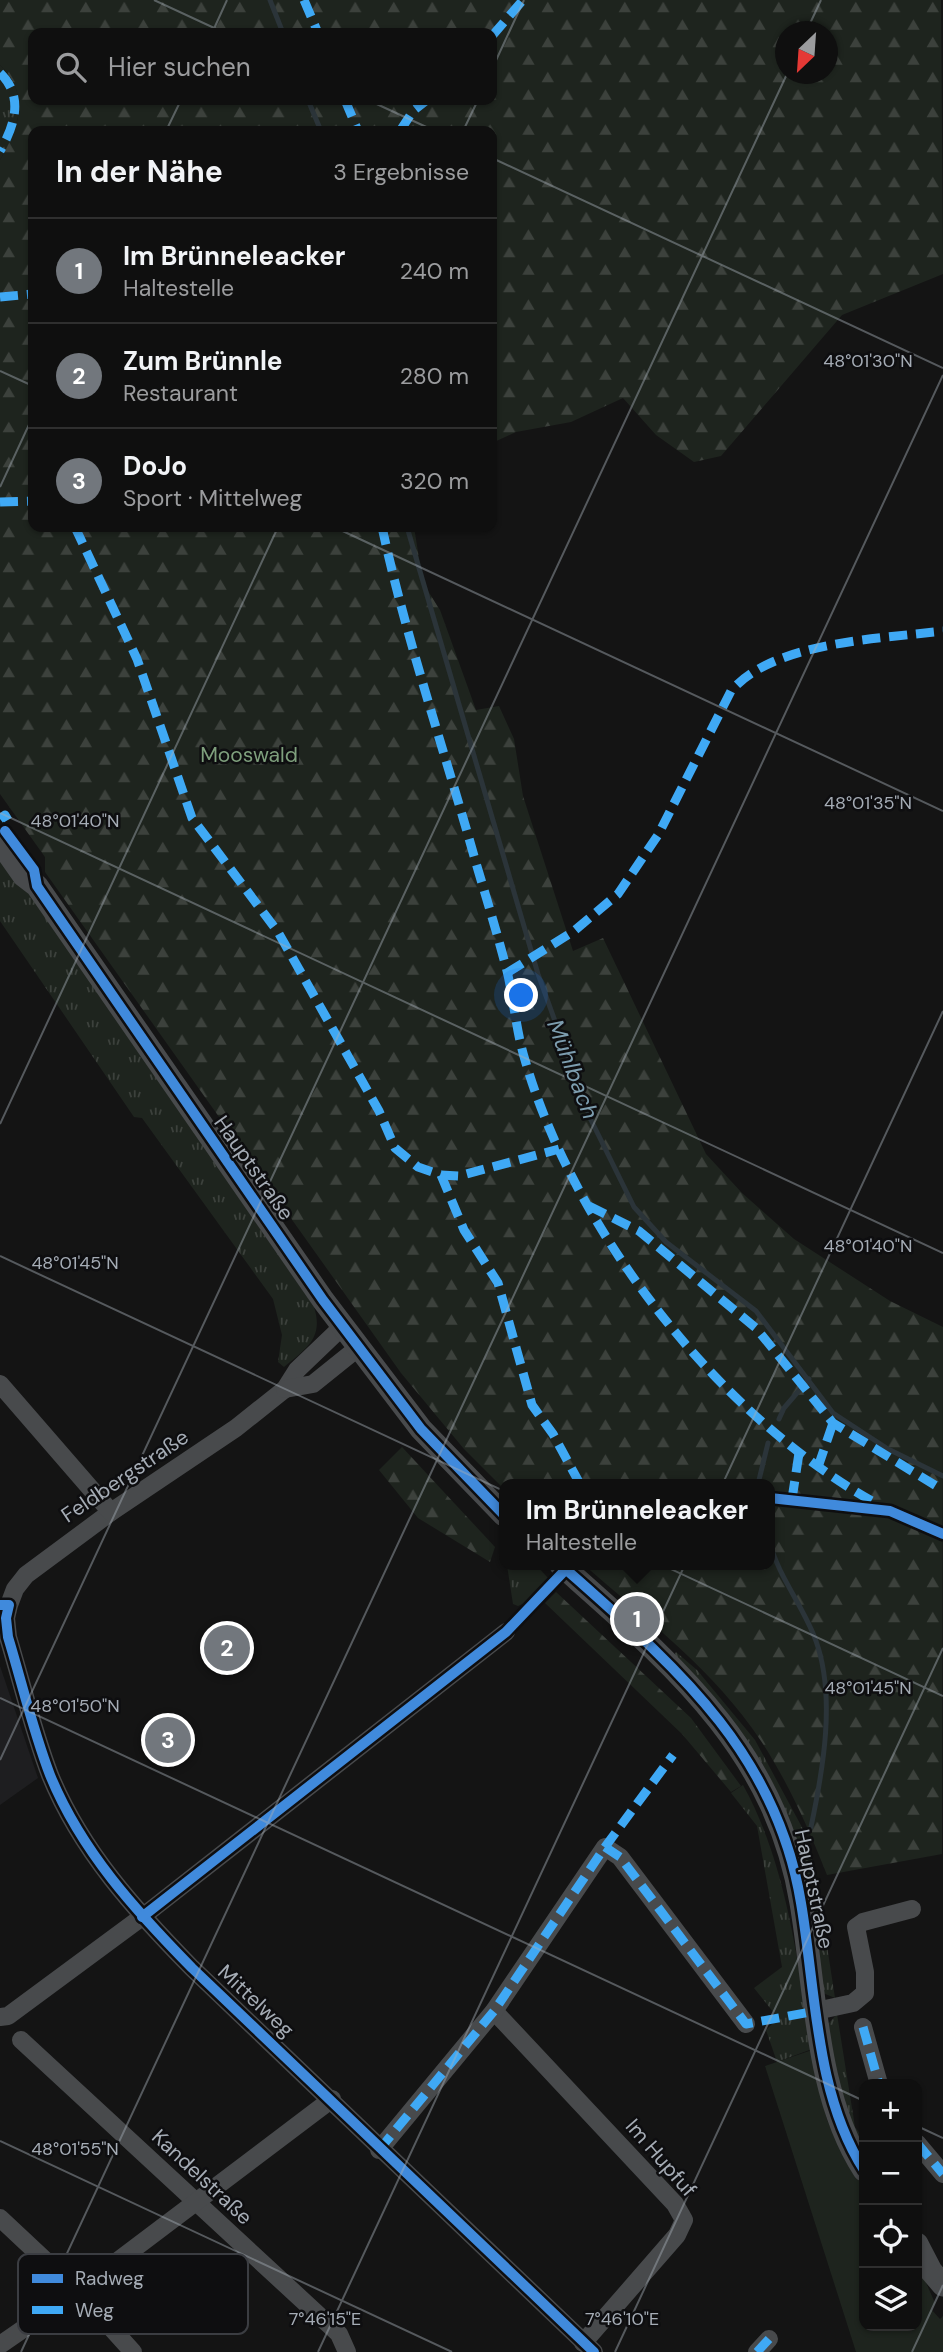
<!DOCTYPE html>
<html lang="de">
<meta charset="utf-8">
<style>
body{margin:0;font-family:"DM Sans",sans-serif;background:#1d1d1d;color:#f1f3f6}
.controls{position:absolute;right:21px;bottom:21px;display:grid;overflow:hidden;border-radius:14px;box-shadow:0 2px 5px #0004}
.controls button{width:63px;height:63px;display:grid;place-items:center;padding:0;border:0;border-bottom:2px solid #2f2f2f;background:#0f0f0f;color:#f1f3f6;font:35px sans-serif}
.compass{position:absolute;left:775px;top:21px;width:63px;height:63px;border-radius:50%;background:#0f0f0f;box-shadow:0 2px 5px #0004;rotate:205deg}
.you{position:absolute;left:522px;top:996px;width:24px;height:24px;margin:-18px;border:5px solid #fff;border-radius:50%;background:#1a73e8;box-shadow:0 0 0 10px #1a73e833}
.badge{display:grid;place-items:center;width:46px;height:46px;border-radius:50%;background:#72777d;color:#fff;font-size:23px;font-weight:700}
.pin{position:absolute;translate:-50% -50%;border:4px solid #fff;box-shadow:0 2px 7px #0006}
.popup{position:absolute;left:499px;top:1479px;width:276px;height:91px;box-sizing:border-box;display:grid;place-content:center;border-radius:14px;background:#0f0f0f;filter:drop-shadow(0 2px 5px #0005);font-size:23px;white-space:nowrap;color:#9b9c9e}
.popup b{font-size:26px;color:#f1f3f6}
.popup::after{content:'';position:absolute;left:50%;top:100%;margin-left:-14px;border:14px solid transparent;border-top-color:#0f0f0f}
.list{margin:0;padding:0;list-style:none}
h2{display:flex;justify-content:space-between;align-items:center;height:91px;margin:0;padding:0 28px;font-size:30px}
h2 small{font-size:23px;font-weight:400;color:#9b9c9e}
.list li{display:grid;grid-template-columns:46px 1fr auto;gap:21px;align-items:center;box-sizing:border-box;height:105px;padding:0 28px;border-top:2px solid #2f2f2f}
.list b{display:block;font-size:26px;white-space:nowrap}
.list p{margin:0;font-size:23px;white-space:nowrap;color:#9b9c9e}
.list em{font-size:23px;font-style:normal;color:#9b9c9e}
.icon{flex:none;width:38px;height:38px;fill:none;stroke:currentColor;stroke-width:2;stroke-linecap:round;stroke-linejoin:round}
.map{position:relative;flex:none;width:943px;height:2352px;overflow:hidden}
.search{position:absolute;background:#0f0f0f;box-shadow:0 2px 5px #0004;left:28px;top:28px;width:469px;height:77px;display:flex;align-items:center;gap:18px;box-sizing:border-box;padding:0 24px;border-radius:14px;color:#9b9c9e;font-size:26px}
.panel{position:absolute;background:#0f0f0f;box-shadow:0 2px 5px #0004;left:28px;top:126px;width:469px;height:406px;border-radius:14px}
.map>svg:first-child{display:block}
.built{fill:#1e1e20}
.grass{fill:url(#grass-tufts)}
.forest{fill:url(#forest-firs);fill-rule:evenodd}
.park{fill:#1e241e}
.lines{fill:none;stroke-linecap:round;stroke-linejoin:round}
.stream{stroke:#2b3439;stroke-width:5}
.minor{stroke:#484a4c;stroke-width:18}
.tertiary{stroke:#484a4c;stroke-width:23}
.quiet{stroke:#3fa9f5;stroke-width:9;stroke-dasharray:18 9;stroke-linecap:butt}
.cycleway-casing{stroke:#0e0e10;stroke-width:15}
.cycleway{stroke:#408adc;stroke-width:10}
.ticks{fill:none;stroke:#a5acb5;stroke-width:2;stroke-opacity:0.45}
.labels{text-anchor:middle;stroke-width:5;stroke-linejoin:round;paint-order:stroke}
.park-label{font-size:21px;fill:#7e9f7c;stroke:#0e0e10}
.street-label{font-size:21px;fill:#a5acb5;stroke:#0e0e10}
.water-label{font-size:23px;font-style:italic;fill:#7d9daf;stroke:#0e0e10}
.key{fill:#0e0e10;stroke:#3b3d42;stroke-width:2}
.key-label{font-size:19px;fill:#a5acb5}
.ticks-label{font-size:18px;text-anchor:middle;fill:#a5acb5;stroke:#0e0e10;stroke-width:5;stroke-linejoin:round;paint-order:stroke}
</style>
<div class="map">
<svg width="943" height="2352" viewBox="0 0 943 2352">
<defs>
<pattern id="grass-tufts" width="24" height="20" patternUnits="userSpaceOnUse" patternTransform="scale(1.75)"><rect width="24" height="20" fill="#1e241e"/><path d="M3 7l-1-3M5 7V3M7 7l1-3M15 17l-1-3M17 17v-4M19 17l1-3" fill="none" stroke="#3c413c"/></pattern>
<pattern id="forest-firs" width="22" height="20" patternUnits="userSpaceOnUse" patternTransform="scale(1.75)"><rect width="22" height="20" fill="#1e241e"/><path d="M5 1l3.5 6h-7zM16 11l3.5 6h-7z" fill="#3c413c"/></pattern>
</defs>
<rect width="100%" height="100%" fill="#141414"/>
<path class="built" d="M0 1666 38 1778 0 1805Z"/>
<g class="grass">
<path d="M0 65C31 95 19 127 0 160Z"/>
<path d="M0 850 314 1307C324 1338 306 1349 284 1367L278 1362 282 1335 273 1299 142 1118 134 1117 0 921Z"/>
<path d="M507 1565H536L548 1578 527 1602 518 1606 513 1604Z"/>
<path d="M676 1652 697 1670 755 1740 804 1831 816 1874 835 1998 823 1993 801 1856 673 1657Z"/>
<path d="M743 1785C787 1865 797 1960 812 2049L777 2062 766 2030 778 2018 754 1988 782 1967 757 1826 731 1793Z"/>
<path d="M837 2014 855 2127 864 2139V2151L841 2101 827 2025Z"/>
</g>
<g class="forest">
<path d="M0 0H941L943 274 842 315 721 456 694 462 656 435 623 398 571 422 516 432 492 443V131H33V527H414L423 583 440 610 476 710 499 706 514 739 523 796 573 951 603 938 706 1154 742 1193 794 1239 890 1301 943 1327 942 1854 827 1875C809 1829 788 1782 761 1741 715 1671 646 1619 584 1565H770V1484H504V1489L464 1449 401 1373 45 872V857L0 794V160C19 127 31 95 0 65ZM786 32H828V74H786ZM33 33H492V100H33Z"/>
<path d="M402 1447 495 1547 490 1562 418 1518 379 1470Z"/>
<path d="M556 1592 691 1718 741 1786 731 1792 682 1734 545 1603Z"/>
</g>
<path class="park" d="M812 2050 827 2120 843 2153 864 2185V2326H917V2262L935 2303 931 2309 940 2319 943 2316V2352H856L765 2066Z"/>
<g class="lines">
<g class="stream">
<path d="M270 0 283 33"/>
<path d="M308 100 321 131"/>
<path d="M407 527 538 974 590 1118 634 1207 666 1242 756 1311 833 1413 888 1449 943 1476"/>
<path d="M779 1419 784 1408 809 1379"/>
<path d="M758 1484 768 1443"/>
<path d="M770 1543C779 1578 804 1607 816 1641 836 1697 823 1770 811 1827"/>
</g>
<g class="minor">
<path d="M343 1326 297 1370 285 1389 236 1428 111 1512 26 1575 15 1589 9 1605 6 1618 8 1637C22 1683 33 1731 50 1775 81 1851 136 1911 192 1968L594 2352"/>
<path d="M0 1384 111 1512"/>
<path d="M285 1389 313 1384 359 1347"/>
<path d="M494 2011 675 2204 684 2220 677 2235 583 2343"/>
<path d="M816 2011 853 2003 865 1993V1972L856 1927 863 1922 912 1909"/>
<path d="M0 2017 8 2016 142 1917 506 1632"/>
<path d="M863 2027 879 2084"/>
<path d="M21 2040 339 2334 347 2352"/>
<path d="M917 2143 943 2174"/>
<path d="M379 2150 494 2011 605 1847 620 1857 746 2024"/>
<path d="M0 2218 78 2291 133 2352"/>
<path d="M0 2345 78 2291 332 2099"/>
<path d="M757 2352 769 2339"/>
</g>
<g class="tertiary">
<path d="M0 842 24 876 37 886 323 1300 421 1429 504 1515"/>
<path d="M561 1565C671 1663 776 1749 801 1903 816 1991 815 2094 864 2170"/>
<path d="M917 2244 931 2271 943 2285"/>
</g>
<g class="quiet">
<path d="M304 0 318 33"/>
<path d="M492 36 523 0"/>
<path d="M0 73C24 96 15 125 0 151"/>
<path d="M345 100 358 131"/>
<path d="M400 131 413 111 427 100"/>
<path d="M0 297 33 294"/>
<path d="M0 502 33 501"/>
<path d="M75 527 137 659 192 818 278 932 379 1111 395 1148 418 1167 441 1175 459 1176 559 1149"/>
<path d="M382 527C406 638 443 746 474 856 485 894 497 932 507 971 514 1000 516 1031 525 1060 575 1233 721 1419 879 1505"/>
<path d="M0 819 5 815 8 820"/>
<path d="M507 973 574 931 618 894 658 835 731 691C774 641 880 639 943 631"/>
<path d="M441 1175 464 1230 498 1283 532 1405 553 1434 580 1484"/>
<path d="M589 1206 639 1231 756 1328 833 1423 943 1490"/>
<path d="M818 1467 833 1423"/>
<path d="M792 1499 799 1453"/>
<path d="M605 1847 620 1857 746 2024 816 2011"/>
<path d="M863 2027 879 2084"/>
<path d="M917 2143 943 2174"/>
<path d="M379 2150 494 2011 605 1847 673 1755"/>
<path d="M757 2352 769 2339"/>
</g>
<defs>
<g id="cycleway">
<path d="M5 831 34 870 37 886 323 1300 421 1429 504 1515"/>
<path d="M770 1498 890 1511 943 1534"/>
<path d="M561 1565C671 1663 776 1749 801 1903 816 1991 815 2094 864 2170"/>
<path d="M0 1605H9L6 1618 8 1637C22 1683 33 1731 50 1775 81 1851 136 1911 192 1968L594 2352"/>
<path d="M142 1917 506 1632 570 1565"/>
</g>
</defs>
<use href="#cycleway" class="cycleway-casing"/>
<use href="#cycleway" class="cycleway"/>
</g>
<path class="ticks" d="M154 0 225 33M806 32 821 0M212 33 227 0M492 69 524 0M368 100 435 131M166 131 181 100M463 131 478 100M492 158 943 368M0 371 33 386M0 487 33 416M334 527 943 811M0 813 943 1253M0 1124 278 527M0 1256 943 1696M0 1698 864 2101M0 1760 787 74M917 2126 943 2138M0 2141 452 2352M21 2352 943 375M318 2352 943 1011M615 2352 943 1648M912 2352 943 2285"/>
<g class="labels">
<g class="park-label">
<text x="249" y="762">Mooswald</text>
</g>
<g class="street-label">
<text transform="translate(254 1168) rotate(55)" y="7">Hauptstraße</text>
<text transform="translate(125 1476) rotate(-34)" y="7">Feldbergstraße</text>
<text transform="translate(814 1889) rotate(78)" y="7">Hauptstraße</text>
<text transform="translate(256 2001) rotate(43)" y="7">Mittelweg</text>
<text transform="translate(661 2158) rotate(49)" y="7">Im Hupfuf</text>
<text transform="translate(202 2177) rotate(43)" y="7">Kandelstraße</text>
</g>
<g class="water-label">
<text transform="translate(573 1069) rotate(69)" y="8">Mühlbach</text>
</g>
</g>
<rect x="18" y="2254" width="230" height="80" rx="10" class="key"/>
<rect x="32" y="2274" width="31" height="9" fill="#408adc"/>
<rect x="32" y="2306" width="31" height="8" fill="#3fa9f5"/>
<g class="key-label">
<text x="75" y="2285">Radweg</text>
<text x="75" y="2317">Weg</text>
</g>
<g class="ticks-label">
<text x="868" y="367">48°01'30"N</text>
<text x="868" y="809">48°01'35"N</text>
<text x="75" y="827">48°01'40"N</text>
<text x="868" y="1252">48°01'40"N</text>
<text x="75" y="1269">48°01'45"N</text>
<text x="868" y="1694">48°01'45"N</text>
<text x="75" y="1712">48°01'50"N</text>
<text x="75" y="2155">48°01'55"N</text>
<text x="325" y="2325">7°46'15"E</text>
<text x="622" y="2325">7°46'10"E</text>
</g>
</svg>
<div class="controls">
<button>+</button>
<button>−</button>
<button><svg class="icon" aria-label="locate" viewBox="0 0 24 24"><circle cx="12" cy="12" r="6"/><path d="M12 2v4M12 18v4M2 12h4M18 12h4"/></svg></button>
<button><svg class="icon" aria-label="layers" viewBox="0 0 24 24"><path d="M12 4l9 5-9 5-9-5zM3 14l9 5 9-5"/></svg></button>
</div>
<svg class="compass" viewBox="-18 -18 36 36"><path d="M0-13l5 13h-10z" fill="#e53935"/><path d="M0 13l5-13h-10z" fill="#9b9c9e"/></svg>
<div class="you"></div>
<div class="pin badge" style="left:637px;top:1619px">1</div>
<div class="popup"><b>Im Brünneleacker</b>Haltestelle</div>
<div class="pin badge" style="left:227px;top:1648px">2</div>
<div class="pin badge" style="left:168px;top:1740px">3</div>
<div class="search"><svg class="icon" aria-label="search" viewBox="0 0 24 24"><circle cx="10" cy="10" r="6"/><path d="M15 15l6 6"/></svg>Hier suchen</div>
<section class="panel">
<h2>In der Nähe<small>3 Ergebnisse</small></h2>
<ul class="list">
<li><span class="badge">1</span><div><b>Im Brünneleacker</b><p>Haltestelle</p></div><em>240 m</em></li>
<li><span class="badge">2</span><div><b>Zum Brünnle</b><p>Restaurant</p></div><em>280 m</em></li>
<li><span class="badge">3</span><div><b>DoJo</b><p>Sport · Mittelweg</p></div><em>320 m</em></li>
</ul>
</section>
</div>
